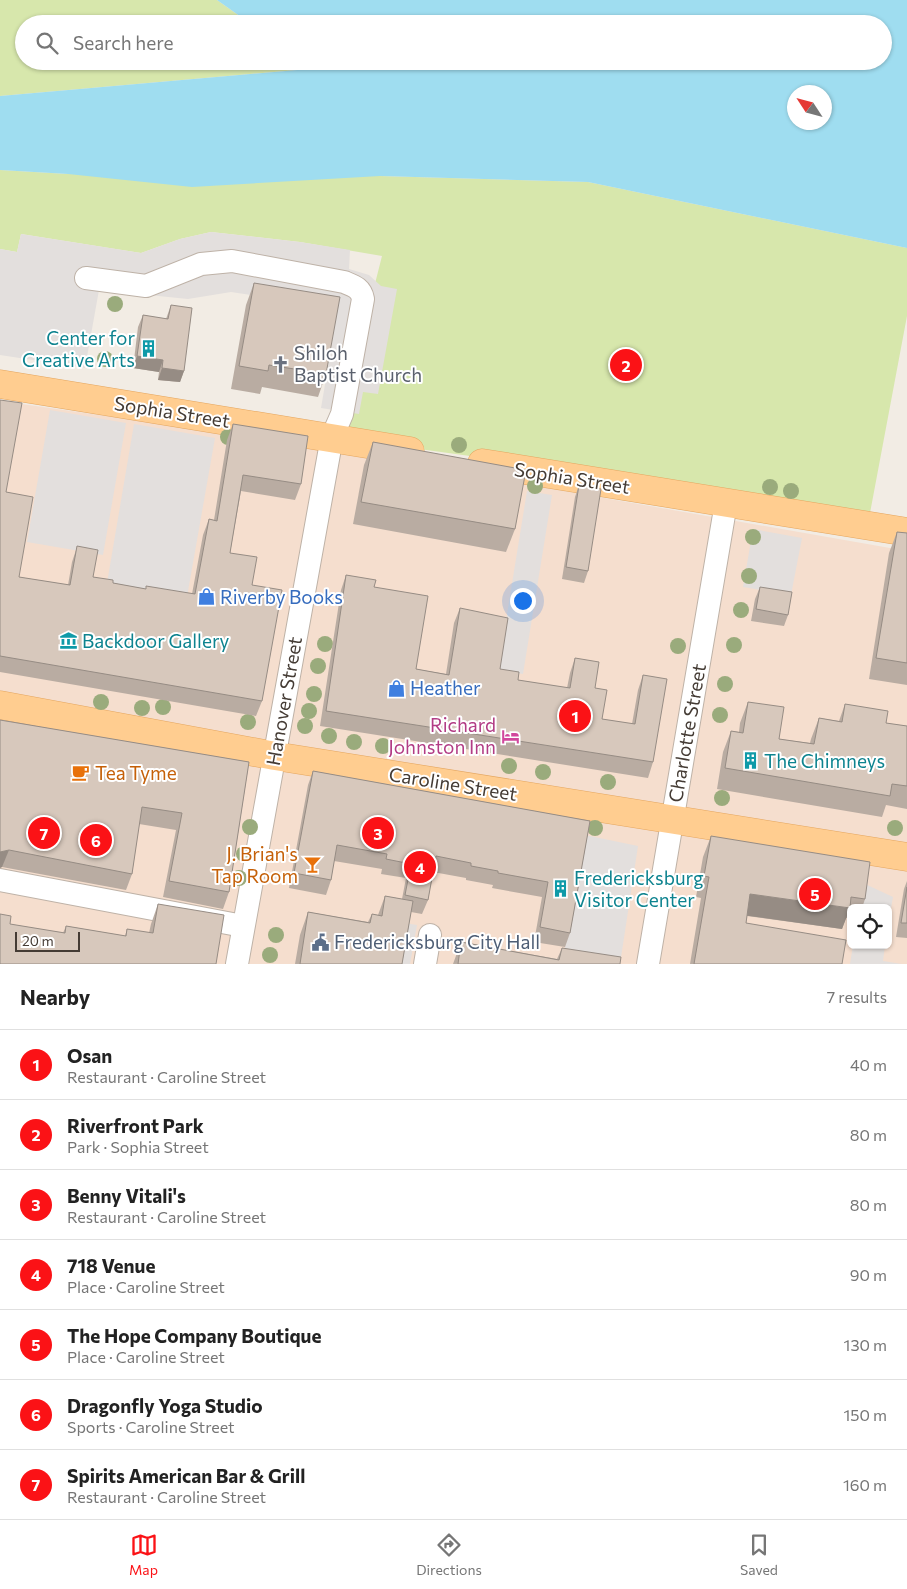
<!DOCTYPE html>
<meta charset="utf-8">
<style>
body{margin:0;font-family:Commissioner,sans-serif;background:#f6f6f6;color:#222}
.controls{position:absolute;right:15px;bottom:15px;display:grid;overflow:hidden;border-radius:8px;box-shadow:0 1px 4px #0004}
.controls button{width:45px;height:45px;display:grid;place-items:center;padding:0;border:0;border-bottom:1px solid #e0e0e0;background:#fff;color:#222;font:25px sans-serif}
.compass{position:absolute;left:787px;top:85px;width:45px;height:45px;border-radius:50%;background:#fff;box-shadow:0 1px 4px #0004;rotate:306deg}
.scale{position:absolute;left:15px;bottom:12px;width:65px;box-sizing:border-box;padding-left:5px;border:2px solid #443b34;border-top:0;font-size:14px;line-height:18px;white-space:nowrap;color:#443b34;-webkit-text-stroke:4px #fff;paint-order:stroke}
.you{position:absolute;left:522px;top:600px;width:18px;height:18px;margin:-12px;border:4px solid #fff;border-radius:50%;background:#1a73e8;box-shadow:0 0 0 8px #1a73e833}
.badge{display:grid;place-items:center;width:32px;height:32px;border-radius:50%;background:#fb1216;color:#fff;font-size:16px;font-weight:700}
.pin{position:absolute;translate:-50% -50%;border:2px solid #fff;box-shadow:0 1px 5px #0006}
.list{margin:0;padding:0;list-style:none}
h2{display:flex;justify-content:space-between;align-items:center;height:65px;margin:0;padding:0 20px;font-size:21px}
h2 small{font-size:16px;font-weight:400;color:#767676}
.list li{display:grid;grid-template-columns:32px 1fr auto;gap:15px;align-items:center;box-sizing:border-box;height:70px;padding:0 20px;border-top:1px solid #e0e0e0}
.list b{display:block;font-size:19px;white-space:nowrap}
.list p{margin:0;font-size:16px;white-space:nowrap;color:#767676}
.list em{font-size:16px;font-style:normal;color:#767676}
.icon{flex:none;width:28px;height:28px;fill:none;stroke:currentColor;stroke-width:2;stroke-linecap:round;stroke-linejoin:round}
.map{position:relative;flex:none;width:907px;height:964px;overflow:hidden}
.search{position:absolute;background:#fff;box-shadow:0 1px 4px #0004;left:15px;right:15px;top:15px;height:55px;display:flex;align-items:center;gap:12px;box-sizing:border-box;padding:0 18px;border-radius:28px;color:#767676;font-size:19px}
.sheet{height:555px;background:#fff}
nav{display:flex;justify-content:space-around;align-items:center;box-sizing:border-box;height:70px;border-top:1px solid #e0e0e0;background:#fff;font-size:14px;color:#767676}
nav a{display:grid;justify-items:center;gap:2px}
nav .on{color:#fb1216}
.map>svg:first-child{display:block}
.commercial{fill:#f5dece;fill-rule:evenodd}
.green{fill:#d7e7ac}
.parking{fill:#e3dfdd}
.water{fill:#9fddf0;fill-rule:evenodd}
.lines{fill:none;stroke-linecap:round;stroke-linejoin:round}
.minor-casing{stroke:#beb2a7;stroke-width:24}
.major-casing{stroke:#e4a660;stroke-width:29}
.minor{stroke:#fff;stroke-width:22}
.major{stroke:#ffcd90;stroke-width:28}
.tree{fill:#9aab7c}
.wall{fill:#b9aca2}
.shaded-wall{fill:#968c84}
.building{fill:#d7c8bc;stroke:#968c84}
.labels{text-anchor:middle;stroke-width:4;stroke-linejoin:round;paint-order:stroke}
.culture-label{font-size:19px;fill:#0d838f;stroke:#fff;text-anchor:start}
.worship-label{font-size:19px;fill:#5b616d;stroke:#fff;text-anchor:start}
.street-label{font-size:19px;fill:#443b34;stroke:#fff}
.shop-label{font-size:19px;fill:#366cbe;stroke:#fff;text-anchor:start}
.hotel-label{font-size:19px;fill:#b23c85;stroke:#fff;text-anchor:end}
.food-label{font-size:19px;fill:#c56008;stroke:#fff;text-anchor:start}
.service-label{font-size:19px;fill:#4e5e75;stroke:#fff;text-anchor:start}
</style>
<div class="map">
<svg width="907" height="964" viewBox="0 0 907 964">
<rect width="100%" height="100%" fill="#f2ece4"/>
<path class="commercial" d="M0 401 250 436 907 551V964H0ZM851 908H888V945H851Z"/>
<g class="green">
<path d="M0 0H217L251 24H24V61H301L297 70 0 96Z"/>
<path d="M0 170 68 174 380 176 588 182 907 248V316L870 513 733 492 332 437 342 414 382 256 300 242 211 232 180 239 141 253 21 234 17 252 0 249Z"/>
</g>
<g class="parking">
<path d="M211 232 300 242 350 250 349 269 369 275 381 286 397 289 378 394 363 392 359 414 321 408 338 308 231 292 188 299 99 290 85 368 0 355V249L17 252 21 234 141 253 180 239Z"/>
<path d="M50 410 126 423 103 555 27 542Z"/>
<path d="M134 424 215 438 187 597 107 583Z"/>
<path d="M527 491 552 495 523 674 498 670Z"/>
<path d="M753 529 802 538 791 595 743 587Z"/>
<path d="M585 835 638 846 620 964H562Z"/>
<path d="M863 883 893 897 888 925V908H859Z"/>
<path d="M405 923 417 925 410 964H397Z"/>
<path d="M853 945H885L883 961 902 964H850Z"/>
</g>
<path class="water" d="M217 0H907V248L588 182 380 176 192 187 68 174 0 170V96L297 70 301 61H883V24H251ZM794 92H824V122H794Z"/>
<g class="lines">
<defs>
<g id="minor">
<path d="M86 278 146 286 201 264 232 261 344 282C354 286 361 288 363 299L342 414 332 437 237 964"/>
<path d="M0 880 243 926"/>
<path d="M425 964 430 935"/>
<path d="M648 964 726 503"/>
</g>
<g id="major">
<path d="M0 384 410 451"/>
<path d="M482 463 907 532"/>
<path d="M0 705 275 756 907 857"/>
</g>
</defs>
<use href="#minor" class="minor-casing"/>
<use href="#major" class="major-casing"/>
<use href="#minor" class="minor"/>
<use href="#major" class="major"/>
</g>
<g class="tree">
<circle cx="115" cy="304" r="8"/>
<circle cx="105" cy="359" r="8"/>
<circle cx="228" cy="437" r="8"/>
<circle cx="459" cy="445" r="8"/>
<circle cx="535" cy="486" r="8"/>
<circle cx="770" cy="487" r="8"/>
<circle cx="791" cy="491" r="8"/>
<circle cx="753" cy="537" r="8"/>
<circle cx="749" cy="576" r="8"/>
<circle cx="741" cy="610" r="8"/>
<circle cx="325" cy="644" r="8"/>
<circle cx="734" cy="645" r="8"/>
<circle cx="678" cy="646" r="8"/>
<circle cx="318" cy="666" r="8"/>
<circle cx="725" cy="684" r="8"/>
<circle cx="314" cy="694" r="8"/>
<circle cx="101" cy="702" r="8"/>
<circle cx="163" cy="707" r="8"/>
<circle cx="142" cy="708" r="8"/>
<circle cx="309" cy="711" r="8"/>
<circle cx="720" cy="715" r="8"/>
<circle cx="248" cy="722" r="8"/>
<circle cx="305" cy="726" r="8"/>
<circle cx="329" cy="736" r="8"/>
<circle cx="354" cy="742" r="8"/>
<circle cx="383" cy="746" r="8"/>
<circle cx="509" cy="766" r="8"/>
<circle cx="543" cy="772" r="8"/>
<circle cx="608" cy="782" r="8"/>
<circle cx="722" cy="798" r="8"/>
<circle cx="250" cy="827" r="8"/>
<circle cx="595" cy="828" r="8"/>
<circle cx="895" cy="828" r="8"/>
<circle cx="244" cy="854" r="8"/>
<circle cx="239" cy="878" r="8"/>
<circle cx="276" cy="935" r="8"/>
<circle cx="270" cy="955" r="8"/>
</g>
<g class="wall">
<path d="M254 283 326 374 318 397 262 387 260 394 231 389 246 305Z"/>
<path d="M171 305 184 371 180 382 158 380 159 372 133 368 138 327 143 315 166 319Z"/>
<path d="M0 400 6 492 19 577 68 585 72 562 77 547 93 577 113 583 145 589 192 594 203 535 209 519 214 520 227 440 233 424 301 484 295 500 241 491 230 553 252 585 262 701 256 716 0 672Z"/>
<path d="M373 442 515 529 506 552 353 524 364 465Z"/>
<path d="M579 485 588 571 584 583 562 579 575 497Z"/>
<path d="M897 532 907 533V685L869 679 889 553Z"/>
<path d="M346 575 374 587 416 669 446 674 454 623 460 608 500 669 518 680 567 688 570 673 575 658 595 688 602 719 632 724 638 690 643 675 653 762 648 778 320 726 341 590Z"/>
<path d="M760 587 788 615 784 626 751 621 755 599Z"/>
<path d="M748 702 779 739 810 743 811 739 819 718 839 721 845 704 886 723 907 726V809L886 805 882 817 717 789 723 752 731 731 739 732 740 723Z"/>
<path d="M0 720 249 762 229 892 223 909 163 897 176 830 139 824 132 874 126 890 2 867 0 868Z"/>
<path d="M313 771 590 821 570 933 565 947 534 942 542 897 492 888 493 885 466 880V878L433 872 428 900 422 914 411 912 402 964H295L300 935 308 912 368 922 372 914 378 915 385 896 402 899 406 878 381 874 382 869 334 861 331 880 326 895 289 888 308 785Z"/>
<path d="M711 836 865 899 862 908H851V919L846 918 842 929 747 916 746 923 842 964H690L701 898 696 897 703 857Z"/>
<path d="M907 881V938L896 937 904 889Z"/>
<path d="M158 904 216 964 10 924 63 933 66 926 125 936 127 929 149 933 151 924Z"/>
<path d="M461 942 557 959 562 948 620 964H453Z"/>
</g>
<g class="shaded-wall">
<path d="M137 356 163 360 159 372 133 368Z"/>
<path d="M162 368 184 371 180 382 158 380Z"/>
<path d="M9 850 2 867 0 868V852Z"/>
<path d="M750 894 850 908 842 929 742 915Z"/>
</g>
<g class="building">
<path d="M254 283 340 297 326 374 269 365 268 371 239 366Z"/>
<path d="M171 305 192 308 184 371 162 368 163 360 137 356 143 315 168 319Z"/>
<path d="M0 400 22 403 6 492 33 497 19 577 70 585 77 546 98 550 93 577 113 580V583L146 589V586L195 594 209 519 217 521 233 424 308 436 301 484 243 475 230 553 257 557 252 585 282 590 262 701 0 656Z"/>
<path d="M373 442 526 470 515 529 361 502Z"/>
<path d="M579 485 601 489 588 571 566 567Z"/>
<path d="M897 532 907 533V663L876 658Z"/>
<path d="M346 575 376 580 374 587 428 596 416 669 449 675 460 608 508 618 500 669 519 672 518 680 570 688 575 658 599 662 595 688 607 690 602 719 635 724 643 675 667 679 653 762 326 711Z"/>
<path d="M760 587 792 592 788 615 756 609Z"/>
<path d="M748 702 784 707 779 739 814 744 819 718 842 722 845 704 888 711 886 723 907 726V786L892 784 890 796 725 768 731 731 743 733Z"/>
<path d="M0 720 249 762 229 892 169 881 182 813 142 807 132 874 9 850 0 852Z"/>
<path d="M313 771 590 821 570 933 540 927 548 882 498 873V871L471 866V863L436 856 428 900 405 895 411 864 386 859 387 854 337 845 331 880 294 873Z"/>
<path d="M711 836 870 862 865 899 851 897 850 908 750 894 746 923 846 940 842 964H694L709 877 704 876Z"/>
<path d="M907 887V923H901Z"/>
<path d="M385 896 413 901 402 964H300L308 912 370 923 372 914 382 916Z"/>
<path d="M158 904 224 915 216 964H0V914L11 916 10 924 65 933 66 926 126 936 127 929 153 933Z"/>
<path d="M461 942 559 960 562 948 621 957 620 964H458Z"/>
</g>
<defs>
<symbol id="building-bare" viewBox="-9 -9 18 18"><path d="M-4-6H4V6H1V3H-1V6H-4ZM-2.5-4.3h1.7v1.8h-1.7ZM.8-4.3h1.7v1.8H.8ZM-2.5-1h1.7V.8h-1.7ZM.8-1h1.7V.8H.8Z" fill="#0f9aa8" stroke="#fff" stroke-width="2.5" paint-order="stroke"/></symbol>
<symbol id="church-bare" viewBox="-9 -9 18 18"><path d="M-1.2-6h2.4v3.5h3.3v2.4h-3.3V6h-2.4V-.1h-3.3v-2.4h3.3Z" fill="#6b7280" stroke="#fff" stroke-width="2.5" paint-order="stroke"/></symbol>
<symbol id="shop-bare" viewBox="-9 -9 18 18"><path d="M-5-2.5h2.3a2.7 3.5 0 0 1 5.4 0H5L5.5 6h-11ZM-1.5-2.5h3a1.5 2.3 0 0 0-3 0Z" fill="#3f7fe0" stroke="#fff" stroke-width="2.5" paint-order="stroke"/></symbol>
<symbol id="museum-bare" viewBox="-9 -9 18 18"><path d="M0-6L6-3V-2H-6V-3ZM-5-1h2V3h-2ZM-1-1h2V3h-2ZM3-1h2V3H3ZM-6 4H6V6H-6Z" fill="#0f9aa8" stroke="#fff" stroke-width="2.5" paint-order="stroke"/></symbol>
<symbol id="hotel-bare" viewBox="-9 -9 18 18"><path d="M-6-4.5h1.5V1H6V5H4.5V3h-9V5H-6ZM-4 0a1.8 1.8 0 1 1 3.6 0ZM.5 0V-2.5h3Q6-2.5 6 0Z" fill="#d1479c" stroke="#fff" stroke-width="2.5" paint-order="stroke"/></symbol>
<symbol id="cafe-bare" viewBox="-9 -9 18 18"><path d="M-5.5-4.5H6V0H3Q3 3.5 0 3.5H-2.5Q-5.5 3.5-5.5 0ZM3-3.2v2h1.7v-2ZM-6 4.5H4V6H-6Z" fill="#e8710a" stroke="#fff" stroke-width="2.5" paint-order="stroke"/></symbol>
<symbol id="bar-bare" viewBox="-9 -9 18 18"><path d="M-6-5H6L.8 .8V4.5H3.5V6h-7V4.5H-.8V.8Z" fill="#e8710a" stroke="#fff" stroke-width="2.5" paint-order="stroke"/></symbol>
<symbol id="civic-bare" viewBox="-9 -9 18 18"><path d="M-.6-6.5H3V-4.5H.6V-3L4-1V1h2V6H-6V1h2V-1L-.6-3ZM-1.2 2.5V6h2.4V2.5Z" fill="#5c6f8a" stroke="#fff" stroke-width="2.5" paint-order="stroke"/></symbol>
</defs>
<g fill-rule="evenodd">
<use href="#building-bare" x="136" y="336" width="25" height="25"/>
<use href="#church-bare" x="268" y="352" width="25" height="25"/>
<use href="#shop-bare" x="194" y="584" width="25" height="25"/>
<use href="#museum-bare" x="56" y="628" width="25" height="25"/>
<use href="#shop-bare" x="384" y="676" width="25" height="25"/>
<use href="#hotel-bare" x="498" y="724" width="25" height="25"/>
<use href="#building-bare" x="738" y="748" width="25" height="25"/>
<use href="#cafe-bare" x="68" y="760" width="25" height="25"/>
<use href="#bar-bare" x="300" y="852" width="25" height="25"/>
<use href="#building-bare" x="548" y="876" width="25" height="25"/>
<use href="#civic-bare" x="308" y="930" width="25" height="25"/>
</g>
<g class="labels">
<g class="culture-label">
<text x="135" y="345" text-anchor="end">Center for<tspan x="135" dy="22">Creative Arts</tspan></text>
<text x="82" y="648">Backdoor Gallery</text>
<text x="764" y="768">The Chimneys</text>
<text x="574" y="885">Fredericksburg<tspan x="574" dy="22">Visitor Center</tspan></text>
</g>
<g class="worship-label">
<text x="294" y="360">Shiloh<tspan x="294" dy="22">Baptist Church</tspan></text>
</g>
<g class="street-label">
<text transform="translate(172 412) rotate(9)" y="7">Sophia Street</text>
<text transform="translate(572 478) rotate(9)" y="7">Sophia Street</text>
<text transform="translate(284 701) rotate(-80)" y="7">Hanover Street</text>
<text transform="translate(687 733) rotate(-80)" y="7">Charlotte Street</text>
<text transform="translate(453 784) rotate(9)" y="7">Caroline Street</text>
</g>
<g class="shop-label">
<text x="220" y="604">Riverby Books</text>
<text x="410" y="695">Heather</text>
</g>
<g class="hotel-label">
<text x="496" y="732">Richard<tspan x="496" dy="22">Johnston Inn</tspan></text>
</g>
<g class="food-label">
<text x="95" y="780">Tea Tyme</text>
<text x="298" y="861" text-anchor="end">J. Brian's<tspan x="298" dy="22">Tap Room</tspan></text>
</g>
<g class="service-label">
<text x="334" y="949">Fredericksburg City Hall</text>
</g>
</g>
</svg>
<div class="controls">
<button><svg class="icon" aria-label="locate" viewBox="0 0 24 24"><circle cx="12" cy="12" r="6"/><path d="M12 2v4M12 18v4M2 12h4M18 12h4"/></svg></button>
</div>
<svg class="compass" viewBox="-18 -18 36 36"><path d="M0-13l5 13h-10z" fill="#e53935"/><path d="M0 13l5-13h-10z" fill="#767676"/></svg>
<div class="scale">20 m</div>
<div class="you"></div>
<div class="pin badge" style="left:575px;top:716px">1</div>
<div class="pin badge" style="left:626px;top:365px">2</div>
<div class="pin badge" style="left:378px;top:833px">3</div>
<div class="pin badge" style="left:420px;top:867px">4</div>
<div class="pin badge" style="left:815px;top:894px">5</div>
<div class="pin badge" style="left:96px;top:840px">6</div>
<div class="pin badge" style="left:44px;top:833px">7</div>
<div class="search"><svg class="icon" aria-label="search" viewBox="0 0 24 24"><circle cx="10" cy="10" r="6"/><path d="M15 15l6 6"/></svg>Search here</div>
</div>
<section class="sheet">
<h2>Nearby<small>7 results</small></h2>
<ul class="list">
<li><span class="badge">1</span><div><b>Osan</b><p>Restaurant · Caroline Street</p></div><em>40 m</em></li>
<li><span class="badge">2</span><div><b>Riverfront Park</b><p>Park · Sophia Street</p></div><em>80 m</em></li>
<li><span class="badge">3</span><div><b>Benny Vitali's</b><p>Restaurant · Caroline Street</p></div><em>80 m</em></li>
<li><span class="badge">4</span><div><b>718 Venue</b><p>Place · Caroline Street</p></div><em>90 m</em></li>
<li><span class="badge">5</span><div><b>The Hope Company Boutique</b><p>Place · Caroline Street</p></div><em>130 m</em></li>
<li><span class="badge">6</span><div><b>Dragonfly Yoga Studio</b><p>Sports · Caroline Street</p></div><em>150 m</em></li>
<li><span class="badge">7</span><div><b>Spirits American Bar &amp; Grill</b><p>Restaurant · Caroline Street</p></div><em>160 m</em></li>
</ul>
</section>
<nav>
<a class="on"><svg class="icon" aria-label="map" viewBox="0 0 24 24"><path d="M3 6l6-2 6 2 6-2v14l-6 2-6-2-6 2zM9 4v14M15 6v14"/></svg>Map</a>
<a><svg class="icon" aria-label="directions" viewBox="0 0 24 24"><path d="M12 3l9 9-9 9-9-9zM9 14v-3h6M13 9l2 2-2 2"/></svg>Directions</a>
<a><svg class="icon" aria-label="saved" viewBox="0 0 24 24"><path d="M7 4h10v16l-5-4-5 4z"/></svg>Saved</a>
</nav>
